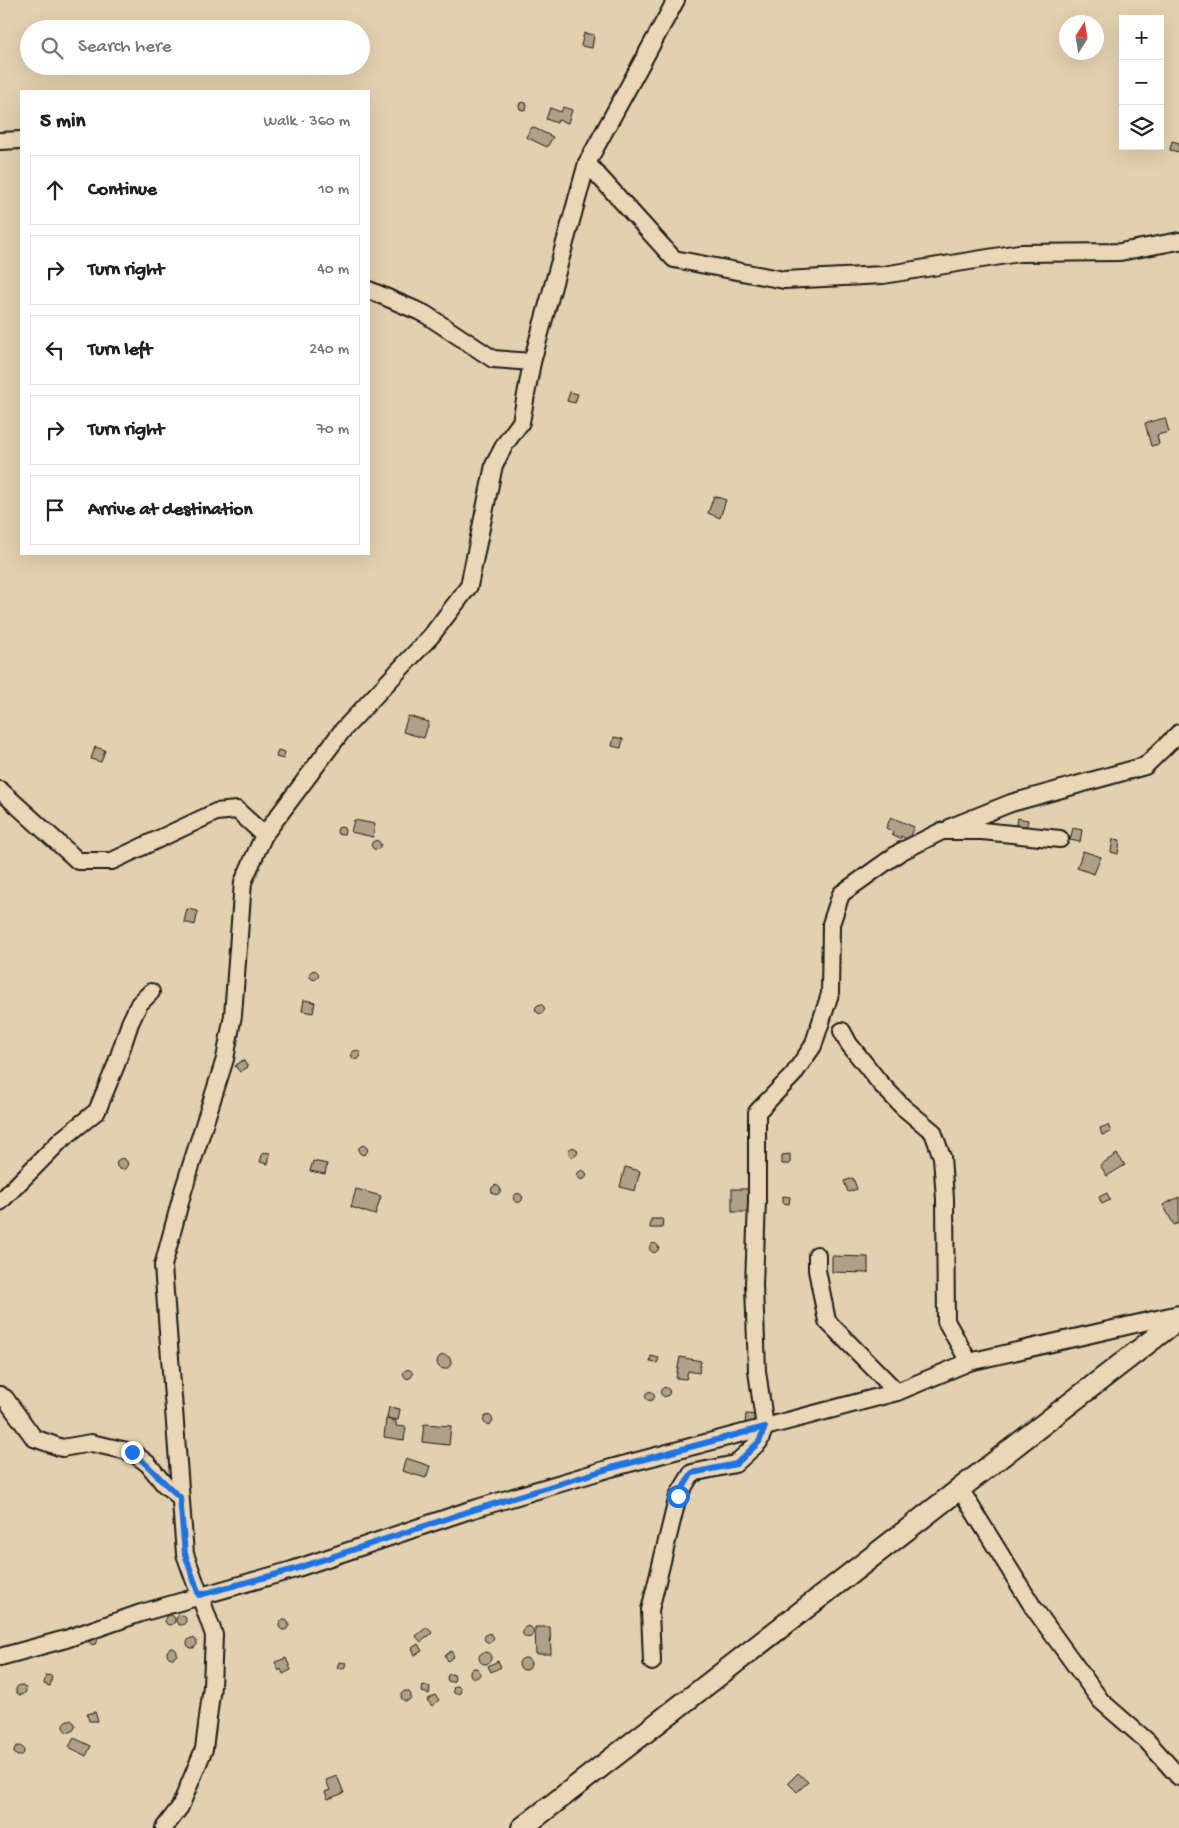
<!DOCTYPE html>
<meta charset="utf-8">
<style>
body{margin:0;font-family:"Gochi Hand",sans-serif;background:#f6f6f6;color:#202124}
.controls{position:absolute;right:15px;top:15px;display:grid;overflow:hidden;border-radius:0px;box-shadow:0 5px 20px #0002}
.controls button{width:45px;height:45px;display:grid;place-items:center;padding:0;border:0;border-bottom:1px solid #e0e0e0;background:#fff;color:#202124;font:25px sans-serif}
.compass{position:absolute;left:1059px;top:15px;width:45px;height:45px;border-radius:50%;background:#fff;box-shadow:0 5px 20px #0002;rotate:11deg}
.stop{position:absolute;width:15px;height:15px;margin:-11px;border:4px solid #1a73e8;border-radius:50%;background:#fff}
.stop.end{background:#1a73e8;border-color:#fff;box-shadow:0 1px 5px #0008}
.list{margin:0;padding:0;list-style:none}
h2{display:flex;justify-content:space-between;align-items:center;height:65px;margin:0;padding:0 20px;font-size:21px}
h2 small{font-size:16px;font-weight:400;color:#757577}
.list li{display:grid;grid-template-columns:32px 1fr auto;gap:15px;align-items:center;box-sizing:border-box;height:70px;margin:0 10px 10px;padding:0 10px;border:1px solid #e0e0e0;border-radius:0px}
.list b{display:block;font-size:19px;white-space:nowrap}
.list em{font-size:16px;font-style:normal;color:#757577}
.icon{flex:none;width:28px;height:28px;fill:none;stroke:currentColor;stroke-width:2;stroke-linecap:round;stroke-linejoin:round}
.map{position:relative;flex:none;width:1179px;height:1828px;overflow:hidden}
.search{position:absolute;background:#fff;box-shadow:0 5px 20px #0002;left:20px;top:20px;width:350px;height:55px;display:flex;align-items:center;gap:12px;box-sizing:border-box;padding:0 18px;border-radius:28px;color:#757577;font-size:19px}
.panel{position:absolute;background:#fff;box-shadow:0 5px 20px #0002;left:20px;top:90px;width:350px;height:465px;border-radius:0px}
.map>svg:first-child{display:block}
.building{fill:#afa188;stroke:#1c1c1c}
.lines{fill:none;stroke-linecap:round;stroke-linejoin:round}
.minor-casing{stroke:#1c1c1c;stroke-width:20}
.major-casing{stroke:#1c1c1c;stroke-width:24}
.minor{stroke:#ebd7b5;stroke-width:16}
.major{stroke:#ebd7b5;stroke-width:20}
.route{stroke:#1a73e8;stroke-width:6}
</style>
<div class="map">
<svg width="1179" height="1828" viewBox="0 0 1179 1828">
<rect width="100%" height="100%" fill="#e3d0af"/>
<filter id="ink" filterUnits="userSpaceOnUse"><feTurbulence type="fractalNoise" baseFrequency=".02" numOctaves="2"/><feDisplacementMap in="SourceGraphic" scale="10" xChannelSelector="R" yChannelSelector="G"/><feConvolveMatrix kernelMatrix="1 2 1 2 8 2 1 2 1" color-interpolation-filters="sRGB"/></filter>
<g filter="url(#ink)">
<g class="building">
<path d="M584 33 594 35 592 48 581 46Z"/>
<circle cx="523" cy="106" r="4"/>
<path d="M563 107 572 110 568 123 558 120 557 123 546 119 550 108 561 112Z"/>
<path d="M532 127 553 137 547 147 526 137Z"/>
<path d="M1172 141 1179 143V152L1170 150Z"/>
<path d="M570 392 578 394 575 403 567 401Z"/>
<path d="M1165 418 1169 432 1157 435 1159 444 1151 446 1145 423Z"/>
<path d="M714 496 726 500 720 518 708 513Z"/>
<path d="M408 716 429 722 424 738 403 732Z"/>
<path d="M614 737 623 739 621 748 612 746Z"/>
<path d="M95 747 105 750 101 762 91 759Z"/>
<path d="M278 750 285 752 283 759 276 757Z"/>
<path d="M891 817 914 827 908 840 901 836 900 839 892 835 893 832 886 828Z"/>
<path d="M1017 818 1028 820 1025 833 1015 831Z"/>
<path d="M354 820 375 824 373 837 351 832Z"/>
<circle cx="341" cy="831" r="4"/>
<path d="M1073 828 1082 830 1080 842 1070 840Z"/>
<path d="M1113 839 1120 840 1118 854 1111 852Z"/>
<circle cx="376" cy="845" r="4.5"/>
<path d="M1083 851 1101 857 1094 874 1077 868Z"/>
<path d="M187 909 198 911 195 925 184 922Z"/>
<circle cx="314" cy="975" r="4.5"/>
<path d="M304 1000 315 1002 313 1013 302 1011Z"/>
<circle cx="540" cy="1009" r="4.5"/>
<circle cx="356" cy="1055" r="4.5"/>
<path d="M243 1060 248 1067 240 1072 235 1066Z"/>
<path d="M1108 1125 1111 1132 1102 1135 1100 1128Z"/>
<circle cx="363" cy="1150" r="4.5"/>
<circle cx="573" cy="1152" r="4.5"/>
<path d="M263 1152 270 1153 268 1164 260 1162Z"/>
<path d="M790 1154V1164H782V1155Z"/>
<path d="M1117 1154 1125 1165 1107 1176 1100 1165Z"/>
<circle cx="122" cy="1164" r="5.5"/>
<path d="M313 1161 327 1164 325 1174 310 1171Z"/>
<path d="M625 1167 640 1171 635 1191 620 1187Z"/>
<circle cx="582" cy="1175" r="4.5"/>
<path d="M853 1178 857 1189 848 1192 844 1181Z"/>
<circle cx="496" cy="1190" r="4.5"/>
<path d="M356 1189 381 1196 375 1215 351 1207Z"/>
<rect x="732" y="1189" width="16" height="23"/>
<path d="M1107 1193 1110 1200 1102 1204 1099 1197Z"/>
<circle cx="518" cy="1198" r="4.5"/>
<path d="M783 1196 790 1197 789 1204 783 1203Z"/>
<path d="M1179 1197V1225L1178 1223 1174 1225 1163 1205Z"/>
<path d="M651 1219H663L662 1228H650Z"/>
<circle cx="654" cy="1248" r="4.5"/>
<path d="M832 1256 868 1257V1273L832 1272Z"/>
<circle cx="444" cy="1362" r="7"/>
<path d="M651 1356 659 1358 657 1363 650 1362Z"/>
<path d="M680 1357 701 1361 699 1373 688 1371 686 1379 676 1378Z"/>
<circle cx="408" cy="1374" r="4.5"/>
<circle cx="665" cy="1392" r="4.5"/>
<circle cx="650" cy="1396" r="4.5"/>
<path d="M389 1407 400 1409 398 1420 387 1418Z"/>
<path d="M746 1414 758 1415 757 1426 745 1425Z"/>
<circle cx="488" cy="1420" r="4.5"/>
<path d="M386 1419 396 1421V1426L406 1427 404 1440 384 1437Z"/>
<path d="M424 1424 451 1426 449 1445 422 1442Z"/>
<path d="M406 1458 430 1466 426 1478 402 1471Z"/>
<circle cx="170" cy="1620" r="5"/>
<circle cx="181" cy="1620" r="5"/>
<circle cx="284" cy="1625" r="5"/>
<circle cx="528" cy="1632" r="5.5"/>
<path d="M427 1627 432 1633 421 1642 416 1636Z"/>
<path d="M535 1627H550L551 1654H536Z"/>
<circle cx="489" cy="1638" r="4.5"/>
<circle cx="93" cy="1640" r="4.5"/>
<circle cx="192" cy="1643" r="5"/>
<path d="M418 1644 422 1651 415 1655 412 1648Z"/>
<circle cx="172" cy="1653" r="5"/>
<path d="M451 1651 454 1656 448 1661 445 1656Z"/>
<circle cx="485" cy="1658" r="6"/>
<path d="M286 1658 291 1670 283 1674 281 1669 279 1671 275 1662Z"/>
<circle cx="525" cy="1664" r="6"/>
<path d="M498 1661 501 1667 491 1672 488 1666Z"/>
<path d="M339 1662 346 1663 344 1669 337 1668Z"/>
<circle cx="475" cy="1673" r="5"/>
<circle cx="451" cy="1678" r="4"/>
<path d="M46 1675 52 1676 50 1686 44 1684Z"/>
<circle cx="21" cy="1690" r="5"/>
<path d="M423 1685 430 1687 429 1694 422 1692Z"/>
<circle cx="457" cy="1690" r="4"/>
<circle cx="406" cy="1696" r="5"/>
<path d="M435 1695 439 1700 432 1706 427 1700Z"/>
<path d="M95 1712 98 1721H89L87 1714Z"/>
<circle cx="69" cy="1726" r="6"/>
<path d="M74 1738 91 1746 86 1756 69 1747Z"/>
<circle cx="19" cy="1751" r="5"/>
<path d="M798 1773 808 1782 797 1792 788 1783Z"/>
<path d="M337 1776 344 1793 328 1799 325 1792 330 1790 326 1780Z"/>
</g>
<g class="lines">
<defs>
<g id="minor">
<path d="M0 141 21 140"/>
<path d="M587 163 674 259 784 280 883 275 1019 253 1120 252 1179 241"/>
<path d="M369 290 425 314 493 359 532 362"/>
<path d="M0 790 78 861H112L216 812 237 810 264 835"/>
<path d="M951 827 1011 803 1145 766 1179 733"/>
<path d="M842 1031 849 1044 880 1083 903 1107 933 1132 942 1157 945 1199 946 1321 969 1362"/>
<path d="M0 1202 61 1140 97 1111 116 1065 130 1023 139 1004 151 992"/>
<path d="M817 1255V1270L827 1321 897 1392"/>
<path d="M0 1395 5 1398 34 1438 62 1448 91 1443 132 1452 148 1464 164 1484 180 1497"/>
<path d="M960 1489 1033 1607 1101 1701 1147 1741 1179 1777"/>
<path d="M0 1657 66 1639 141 1613 292 1570 467 1511 611 1468 897 1392 969 1362 1179 1314"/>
<path d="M652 1662 650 1610 678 1496 692 1473 735 1464 759 1442 765 1427 757 1371 754 1285 757 1201V1112L793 1075 813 1046 830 994 831 924 841 894 900 852 942 831H982L1060 839"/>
<path d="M164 1828 180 1807 204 1749 212 1686 214 1635 185 1554 163 1266 183 1191 225 1059 233 1015 243 882 264 835 342 731 431 636 469 586 494 465 505 444 521 422 532 362 587 163 676 0"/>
</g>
<path id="major" d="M522 1828 1179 1319"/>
</defs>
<use href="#minor" class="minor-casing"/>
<use href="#major" class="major-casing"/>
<use href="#minor" class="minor"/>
<use href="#major" class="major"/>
</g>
</g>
<g class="lines" filter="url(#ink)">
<path class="route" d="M132 1452C150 1466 163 1483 180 1497L185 1554 199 1595 292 1570 467 1512 611 1468 765 1427 759 1442 736 1464 692 1473 678 1496"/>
</g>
</svg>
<div class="controls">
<button>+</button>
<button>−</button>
<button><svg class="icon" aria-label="layers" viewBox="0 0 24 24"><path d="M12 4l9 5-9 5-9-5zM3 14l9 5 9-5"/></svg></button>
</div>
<svg class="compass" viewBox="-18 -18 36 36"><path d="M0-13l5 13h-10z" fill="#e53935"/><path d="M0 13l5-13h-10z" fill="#757577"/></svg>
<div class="stop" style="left:678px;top:1496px"></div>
<div class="stop end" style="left:132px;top:1452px"></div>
<div class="search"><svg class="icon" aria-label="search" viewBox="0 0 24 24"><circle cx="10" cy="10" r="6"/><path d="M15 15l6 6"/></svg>Search here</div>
<section class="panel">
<h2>5 min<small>Walk · 360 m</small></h2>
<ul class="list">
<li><svg class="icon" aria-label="ahead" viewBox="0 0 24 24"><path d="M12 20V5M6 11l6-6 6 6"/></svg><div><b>Continue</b></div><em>10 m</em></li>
<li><svg class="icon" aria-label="right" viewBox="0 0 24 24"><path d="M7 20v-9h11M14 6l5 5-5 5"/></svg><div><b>Turn right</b></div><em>40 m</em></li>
<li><svg class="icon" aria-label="left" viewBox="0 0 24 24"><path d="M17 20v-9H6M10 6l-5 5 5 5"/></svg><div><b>Turn left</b></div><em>240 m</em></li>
<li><svg class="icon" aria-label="right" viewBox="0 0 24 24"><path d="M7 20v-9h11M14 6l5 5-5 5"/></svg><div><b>Turn right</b></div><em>70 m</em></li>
<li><svg class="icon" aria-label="arrive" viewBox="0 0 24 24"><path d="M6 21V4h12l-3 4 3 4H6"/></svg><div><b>Arrive at destination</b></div></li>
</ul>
</section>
</div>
